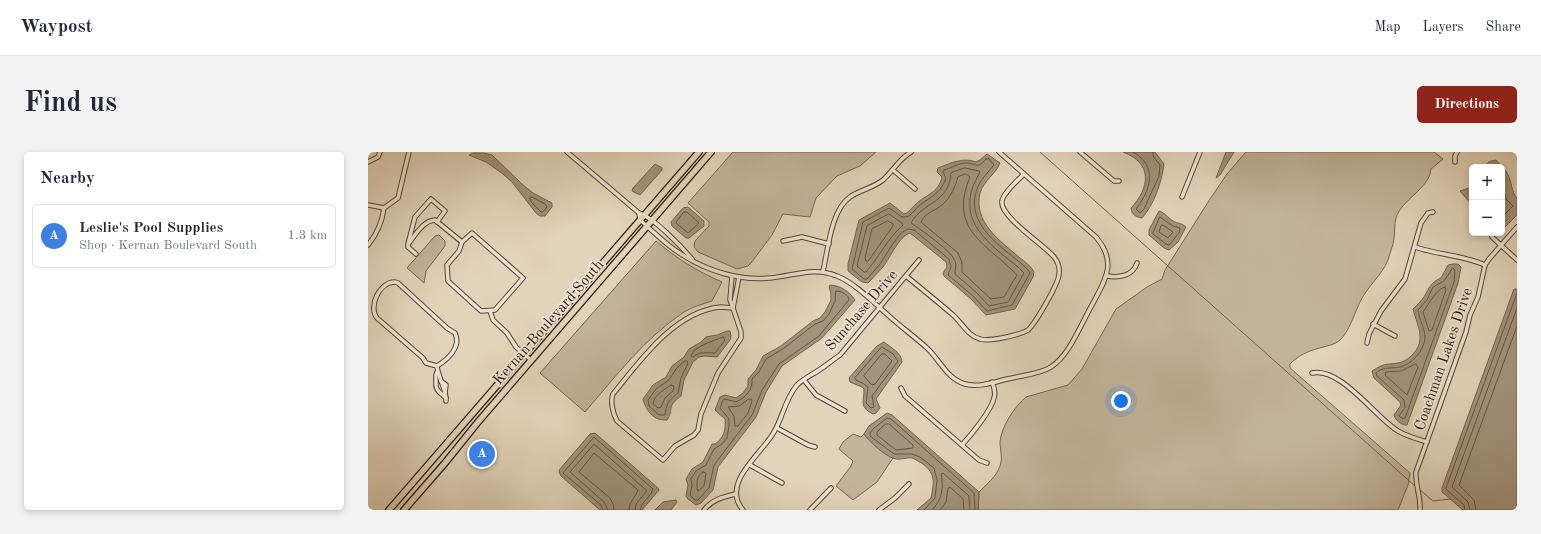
<!DOCTYPE html>
<meta charset="utf-8">
<style>
body{margin:0;font-family:"Old Standard TT",serif;background:#f2f2f3;color:#1f2937}
.controls{position:absolute;right:12px;top:12px;display:grid;overflow:hidden;border-radius:6px;box-shadow:0 2px 6px #0003}
.controls button{width:36px;height:36px;display:grid;place-items:center;padding:0;border:0;border-bottom:1px solid #e0e1e3;background:#fff;color:#1f2937;font:20px sans-serif}
.you{position:absolute;left:753px;top:249px;width:14px;height:14px;margin:-10px;border:3px solid #fff;border-radius:50%;background:#1a73e8;box-shadow:0 0 0 6px #1a73e833}
.badge{display:grid;place-items:center;width:26px;height:26px;border-radius:50%;background:#8f2418;color:#fff;font-size:13px;font-weight:700}
.pin{position:absolute;translate:-50% -50%;border:2px solid #fff;box-shadow:0 1px 4px #0006}
.list{margin:0;padding:0;list-style:none}
h2{display:flex;justify-content:space-between;align-items:center;height:52px;margin:0;padding:0 16px;font-size:17px}
h2 small{font-size:13px;font-weight:400;color:#747a83}
.list li{display:grid;grid-template-columns:26px 1fr auto;gap:12px;align-items:center;box-sizing:border-box;height:64px;margin:0 8px 8px;padding:0 8px;border:1px solid #e0e1e3;border-radius:6px}
.list b{display:block;font-size:15px;white-space:nowrap}
.list p{margin:0;font-size:13px;white-space:nowrap;color:#747a83}
.list em{font-size:13px;font-style:normal;color:#747a83}
.map{position:relative;flex:none;width:1149px;height:358px;overflow:hidden;border-radius:6px}
header{display:flex;align-items:center;gap:24px;box-sizing:border-box;height:56px;padding:0 20px;background:#fff;border-bottom:1px solid #e0e1e3}
header strong{font-size:19px}
nav{display:flex;gap:22px;margin-inline-start:auto;font-size:14px}
.intro{display:flex;align-items:center;justify-content:space-between;box-sizing:border-box;height:96px;padding:0 24px}
h1{margin:0;font-size:28px}
.button{padding:10px 18px;border-radius:6px;background:#8f2418;color:#fff;font-size:14px;font-weight:700}
main{display:flex;gap:24px;padding:0 24px}
aside{flex:1;background:#fff;border-radius:6px;box-shadow:0 2px 6px #0003}
.map>svg:first-child{display:block}
.green{fill:#c2b49b;stroke:#746450}
.water{fill:#a2937c;stroke:#70614c}
.lines{fill:none;stroke-linecap:round;stroke-linejoin:round}
.shore{stroke:#645440;stroke-width:1}
.stream{stroke:#70614c;stroke-width:1}
.minor-casing{stroke:#544532;stroke-width:5.5}
.primary-casing{stroke:#251505;stroke-width:8}
.minor{stroke:#ece3d2;stroke-width:3.5}
.primary{stroke:#e2d4ba;stroke-width:5.5}
.labels{text-anchor:middle;stroke-width:4;stroke-linejoin:round;paint-order:stroke}
.street-label{font-size:15px;fill:#251505;stroke:#ece3d2}
</style>
<header>
<strong>Waypost</strong>
<nav><a>Map</a><a>Layers</a><a>Share</a></nav>
</header>
<div class="intro"><h1>Find us</h1><a class="button">Directions</a></div>
<main>
<aside>
<h2>Nearby<small></small></h2>
<ul class="list">
<li><span class="badge" style="background:#3f7fe0">A</span><div><b>Leslie's Pool Supplies</b><p>Shop · Kernan Boulevard South</p></div><em>1.3 km</em></li>
</ul>
</aside>
<div class="map">
<svg width="1149" height="358" viewBox="0 0 1149 358">
<rect width="100%" height="100%" fill="#e2d4ba"/>
<filter id="stains"><feTurbulence type="fractalNoise" baseFrequency=".005" numOctaves="4"/><feColorMatrix values="0 0 0 0 .2 0 0 0 0 .09 0 0 0 0 .02 0 0 0 .5 -.17"/></filter>
<radialGradient id="worn" r=".72"><stop offset=".6" stop-color="#630" stop-opacity="0"/><stop offset="1" stop-color="#630" stop-opacity=".3"/></radialGradient>
<g class="green">
<path d="M365 0H508L492 14 469 24 448 46 442 65 415 62 404 83 383 111 380 114 369 117 330 100 326 95 327 89 341 74V70L320 51Z"/>
<path d="M878 0H1066L1075 7 1063 17C1062 36 1033 48 1028 66 1026 72 1027 80 1026 87 1025 94 1022 101 1020 108 1014 123 1000 134 993 148 987 159 981 181 971 189 964 194 953 195 945 198 936 201 929 205 922 212V216L1042 321 1040 333 1030 358H610L611 340C618 333 629 324 632 314 635 306 632 298 632 290 633 275 647 254 658 245L700 233 714 217 748 157 779 135 794 127 797 118 842 47 859 22Z"/>
<path d="M71 83 77 89V94L58 119 56 131 39 116 67 84Z"/>
<path d="M288 89C311 108 327 118 354 130L344 149C335 152 324 155 316 160 277 186 247 225 217 260L172 221Z"/>
<path d="M485 282 493 285 496 282 499 286 525 306 509 330 485 348 468 334 483 314 485 309 471 297 475 290Z"/>
</g>
<g class="water">
<path d="M755 0H787L796 12C794 29 786 53 774 66 768 65 764 63 763 56 782 36 785 11 755 0Z"/>
<path d="M858 0H866L852 23 848 26Z"/>
<path d="M105 1H115L124 3 154 32 165 41 184 51V55L177 64H172L168 61 144 30 135 22 118 10 101 3Z"/>
<path d="M619 2 632 11C628 22 616 28 612 41 605 70 632 89 651 105 657 110 663 114 666 120L665 125 647 157 618 163 603 147 576 124 575 121 579 115 578 110 542 81C531 84 522 106 515 115 510 120 505 126 500 131L494 130 480 119V112L491 68 522 51 536 62C542 60 543 56 548 52 558 42 570 42 574 25L569 20 570 16C583 11 595 5 608 10L612 8Z"/>
<path d="M1128 8C1131 12 1136 16 1139 21 1144 29 1143 40 1149 46V63L1134 78V15H1117C1119 10 1122 9 1128 8Z"/>
<path d="M287 12 294 16V18L272 43 264 39 265 36Z"/>
<path d="M1104 33V53L1092 39 1101 36Z"/>
<path d="M320 55 336 69V74L321 86H318L304 74 303 70 315 56Z"/>
<path d="M791 59C796 60 800 66 805 69 810 72 814 71 818 75L810 90 801 98 796 96 781 83V78Z"/>
<path d="M1085 112H1090L1093 115 1090 131 1039 273C1033 273 1028 269 1026 263L1033 253 1032 250 1006 226 1004 219C1017 211 1016 213 1030 211 1041 209 1053 197 1052 184 1052 176 1047 166 1045 157 1049 153 1053 149 1056 145 1061 136 1063 130 1073 126L1080 113Z"/>
<path d="M462 133C473 134 481 139 487 148L454 186 414 214 398 240 388 265 350 315 345 338 333 351 328 353 320 347 318 344 320 333 318 327 324 317 335 310 344 292H347C356 286 358 278 357 267L347 258 352 245 357 243 368 246 375 241 380 234V227L388 218 395 204 413 194 445 169 452 166 457 160 463 148V142L461 134Z"/>
<path d="M1146 137H1149V358H1095L1074 340V336Z"/>
<path d="M359 179H362L363 184 362 188 349 205 336 204 331 205 325 210 316 228 313 244C297 256 307 256 299 268 286 269 278 259 275 247L285 233 298 225 304 214 316 205 321 197 333 190 338 185 349 183Z"/>
<path d="M516 190C522 195 534 201 534 210L508 247 512 256 508 261 505 262C491 255 496 250 496 237L494 235 482 230 481 226 509 194Z"/>
<path d="M519 261 524 263 611 340 610 358H549L563 346C566 331 568 322 555 312 551 310 548 307 544 306 538 305 531 309 525 306 517 304 501 289 496 282L501 274Z"/>
<path d="M227 281 290 336 291 338 274 358H232L193 324 191 320 192 317 222 282Z"/>
<path d="M308 348 309 350 303 358H287L295 350Z"/>
</g>
<g class="lines">
<g class="shore">
<path d="M765 0C791 14 782 39 768 57L772 61 776 57 791 24 792 13 785 4V0"/>
<path d="M618 7H621L626 13C621 19 615 25 611 32 597 62 618 83 639 100 647 107 657 113 662 121L644 153 619 159 605 144 580 123 583 115 581 107 546 78 540 77 533 81 524 93 512 112 499 127H496L484 117 495 70 521 56 534 65C544 66 545 58 552 53 563 45 574 40 578 26L575 20 576 18C583 16 591 11 598 11 608 11 609 18 618 7Z"/>
<path d="M597 16 611 19 612 20C610 25 607 29 605 34 594 65 612 84 635 103 642 109 650 114 656 121L640 150 621 154 609 141 587 122C587 116 589 112 586 107 582 98 552 77 543 71 555 49 581 52 583 21Z"/>
<path d="M598 22 602 25C580 78 618 91 649 123L636 145 623 147 594 120V111L590 101 553 70C557 60 568 59 575 52 583 45 587 35 590 25Z"/>
<path d="M1134 31 1138 47 1145 54 1134 65"/>
<path d="M162 46 164 45 177 52 179 55 175 60H173L164 51Z"/>
<path d="M316 60H319L331 71 320 81 308 71Z"/>
<path d="M521 62 534 71 535 73C520 86 511 105 498 120H496L489 114 499 74Z"/>
<path d="M792 65 805 74 812 76 811 81 801 93 798 92 785 82Z"/>
<path d="M520 69 525 72V74L503 105 500 109H498L497 106 504 77Z"/>
<path d="M795 73 805 80 800 86 791 80 793 74Z"/>
<path d="M1085 116 1087 118 1086 130 1037 266 1035 267 1031 264 1037 255 1036 248 1009 224 1008 221C1016 214 1022 217 1032 215 1044 212 1056 199 1057 186 1057 177 1051 167 1050 158L1059 148 1065 135 1076 129Z"/>
<path d="M1077 135 1078 138 1064 178 1061 179 1055 160C1061 152 1069 136 1077 135Z"/>
<path d="M468 139C473 139 481 143 481 148L451 184 411 212 394 238 384 263 346 313 341 336 330 348H327L322 343 324 333 323 327 328 319 338 313 346 297 354 292 359 286 361 274V267L352 256 355 248 357 247 368 250C378 245 385 238 384 227L391 220 398 207 415 197 447 172 455 169 461 162 467 149Z"/>
<path d="M355 185 357 188 347 201C338 201 332 199 325 205L323 204C326 194 346 189 355 185Z"/>
<path d="M514 195 525 202 530 209 504 244 506 255 503 256 498 251 500 235 496 232 488 228 487 226Z"/>
<path d="M514 202H517L524 209 507 232 504 233 496 224Z"/>
<path d="M317 209H319L320 211 313 226 310 241C299 250 299 251 297 263H291L281 254 280 248 288 237 301 228 308 217Z"/>
<path d="M1048 212 1050 215 1039 243 1017 223 1018 220 1033 219Z"/>
<path d="M303 233 306 234 305 239 297 246 293 255 290 256 285 252C286 243 296 238 303 233Z"/>
<path d="M381 247H383L384 249 380 261 370 274H367L366 264 360 255 371 254Z"/>
<path d="M518 272H521L545 293V296L528 298 509 283V280Z"/>
<path d="M335 320 338 321 336 334 330 339 329 337C329 330 328 325 335 320Z"/>
<path d="M235 358 233 353 195 321 226 285 285 337C283 345 273 350 272 358"/>
<path d="M240 358 236 350 202 320 226 292 278 338V340L268 352 267 358"/>
<path d="M246 358 245 352 242 346 211 320 226 301 270 338C268 345 261 349 261 358"/>
<path d="M556 358 567 346 569 328 566 316 552 305 544 302H526L502 284V281L505 277 519 266 523 267 606 341 607 358"/>
<path d="M564 358C574 348 576 336 573 322L575 321 601 344 602 358"/>
<path d="M572 358 578 350 580 336 582 335 595 347 596 358"/>
<path d="M1097 358 1096 353 1079 338 1078 336 1149 141"/>
<path d="M1102 358 1100 350 1084 335 1149 156"/>
<path d="M1108 358 1106 348 1091 333 1149 174"/>
</g>
<g class="stream">
<path d="M672 0 1047 334"/>
<path d="M1051 337 1065 349 1082 347"/>
</g>
<defs>
<g id="minor">
<path d="M199 0 271 61C286 66 313 94 324 107"/>
<path d="M712 0 746 29H751"/>
<path d="M0 10 10 5 12 0"/>
<path d="M1087 10V4L1089 0"/>
<path d="M525 18 547 37"/>
<path d="M814 45 832 0"/>
<path d="M0 53 16 56 30 46 41 0"/>
<path d="M271 61 272 68C285 79 298 93 313 102 339 119 371 129 402 126 425 124 446 114 469 124 487 131 506 151 521 164 533 175 547 185 559 196 572 208 579 227 597 232 612 236 629 229 644 226 656 223 672 222 683 215 701 204 713 172 724 153 737 128 750 111 728 85L631 0"/>
<path d="M104 81 155 126 127 158 113 159 80 129 79 113 91 99 94 90Z"/>
<path d="M1124 85 1149 108"/>
<path d="M415 89 434 85 461 92"/>
<path d="M41 91C48 82 55 69 67 68L94 90"/>
<path d="M0 93C9 82 14 71 16 56"/>
<path d="M1047 95C1070 103 1095 103 1117 113"/>
<path d="M48 102 40 95V92L47 65 63 47 77 59 69 70"/>
<path d="M455 119C460 98 463 58 482 45 492 38 505 36 515 28 525 19 531 7 543 0"/>
<path d="M364 124 362 148 365 156 371 125"/>
<path d="M538 124C554 137 570 150 585 163 594 171 600 184 612 187 621 190 652 183 660 178 667 172 691 131 691 122 692 116 690 110 686 105 676 93 631 64 634 49 635 41 650 28 656 22"/>
<path d="M739 124C751 126 765 124 769 111"/>
<path d="M352 155 365 156 373 180V186L350 221 333 262 330 278 326 283 307 294 295 308 249 269C245 262 242 249 245 242 272 209 306 160 352 155Z"/>
<path d="M122 159 125 168 139 181 148 195 163 208"/>
<path d="M1005 172 1027 184"/>
<path d="M999 191 1001 182 1013 159 1037 127 1053 71 1060 61 1065 60"/>
<path d="M69 214C79 208 94 195 87 181L79 176 30 131 27 130C11 130 0 155 9 166L55 206 58 211 69 214C70 226 79 238 78 249"/>
<path d="M69 220C67 224 68 226 68 230 67 239 72 240 78 246"/>
<path d="M944 221C973 215 1006 264 1030 279 1038 284 1049 287 1059 290"/>
<path d="M436 228 448 243 477 259"/>
<path d="M73 229 78 233 77 240"/>
<path d="M533 236 537 244 611 308 619 311"/>
<path d="M409 276 440 293 447 295"/>
<path d="M594 293C603 283 623 259 626 246 628 241 626 235 624 230"/>
<path d="M382 313 414 331"/>
<path d="M336 358C345 347 355 345 368 342"/>
<path d="M375 358C352 331 394 302 406 280 415 265 417 247 429 233 436 226 446 222 454 216 460 212 466 207 472 203L551 108"/>
<path d="M442 358 463 336"/>
<path d="M511 358 527 346 541 332"/>
<path d="M1052 358C1053 345 1047 333 1048 320L1098 180 1102 163 1110 145 1117 113 1121 107 1149 75"/>
</g>
<g id="primary">
<path d="M21 358 331 0"/>
<path d="M36 358 77 311 110 270 343 0"/>
</g>
</defs>
<use href="#minor" class="minor-casing"/>
<use href="#primary" class="primary-casing"/>
<use href="#minor" class="minor"/>
<use href="#primary" class="primary"/>
</g>
<g class="labels">
<g class="street-label">
<text transform="translate(493 158) rotate(-49)" y="5">Sunchase Drive</text>
<text transform="translate(180 170) rotate(-49)" y="5">Kernan Boulevard South</text>
<text transform="translate(1075 207) rotate(-71)" y="5">Coachman Lakes Drive</text>
</g>
</g>
<rect width="100%" height="100%" filter="url(#stains)"/>
<rect width="100%" height="100%" fill="url(#worn)"/>
</svg>
<div class="controls">
<button>+</button>
<button>−</button>
</div>
<div class="you"></div>
<div class="pin badge" style="left:114px;top:302px;background:#3f7fe0">A</div>
</div>
</main>
